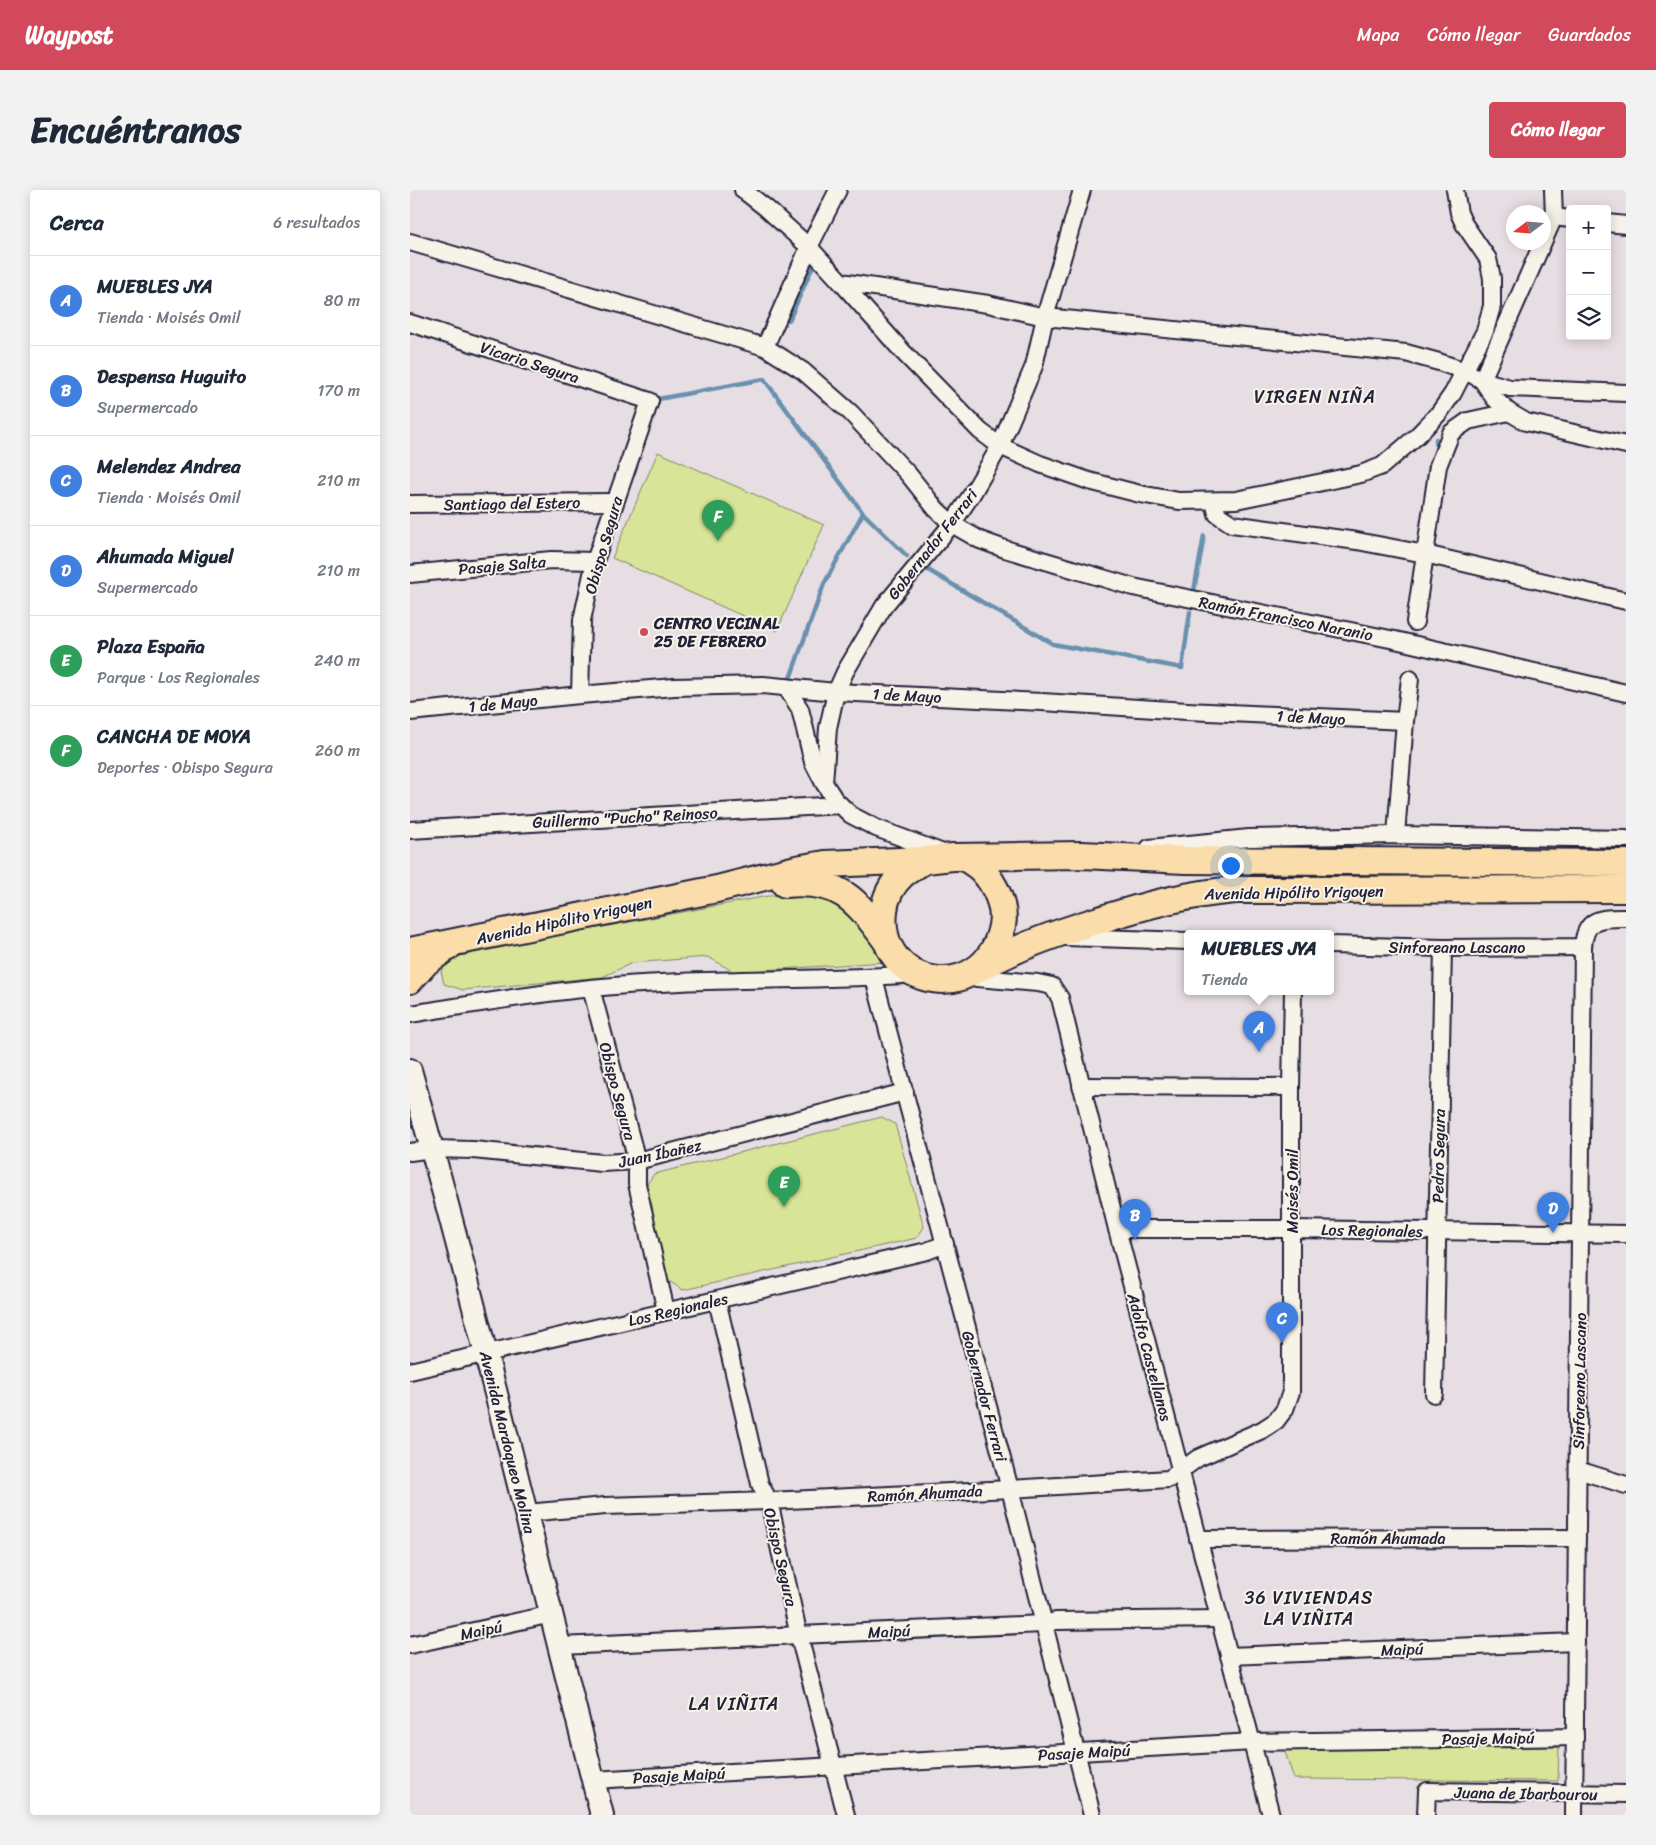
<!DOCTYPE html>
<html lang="es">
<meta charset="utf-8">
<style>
body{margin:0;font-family:Sriracha,sans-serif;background:#f2f2f3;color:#1f2937}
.controls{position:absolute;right:15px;top:15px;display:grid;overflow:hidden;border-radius:5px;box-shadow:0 2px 12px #0003}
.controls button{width:45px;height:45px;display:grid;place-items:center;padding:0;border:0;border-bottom:1px solid #e0e1e3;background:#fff;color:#1f2937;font:25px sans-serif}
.compass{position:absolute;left:1096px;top:15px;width:45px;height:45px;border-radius:50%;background:#fff;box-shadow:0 2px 12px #0003;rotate:254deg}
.you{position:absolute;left:820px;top:675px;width:18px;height:18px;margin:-12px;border:4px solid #fff;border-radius:50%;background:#1a73e8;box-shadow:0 0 0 8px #1a73e833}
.badge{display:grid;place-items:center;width:32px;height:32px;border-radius:50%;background:#d1495b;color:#fff;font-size:16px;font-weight:700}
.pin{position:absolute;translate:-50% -41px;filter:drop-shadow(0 1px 2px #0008)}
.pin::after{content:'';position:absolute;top:26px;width:18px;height:15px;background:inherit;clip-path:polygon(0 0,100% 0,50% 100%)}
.popup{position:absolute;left:774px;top:740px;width:150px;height:65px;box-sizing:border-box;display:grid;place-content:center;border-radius:5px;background:#fff;filter:drop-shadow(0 1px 4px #0005);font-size:16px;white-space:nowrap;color:#747a83}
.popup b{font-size:19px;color:#1f2937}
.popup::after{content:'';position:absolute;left:50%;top:100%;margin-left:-10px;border:10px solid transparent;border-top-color:#fff}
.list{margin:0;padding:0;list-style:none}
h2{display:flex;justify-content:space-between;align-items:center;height:65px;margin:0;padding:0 20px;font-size:21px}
h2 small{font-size:16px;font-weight:400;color:#747a83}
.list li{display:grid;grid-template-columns:32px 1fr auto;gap:15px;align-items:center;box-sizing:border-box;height:90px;padding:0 20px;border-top:1px solid #e0e1e3}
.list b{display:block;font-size:19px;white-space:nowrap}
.list p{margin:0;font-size:16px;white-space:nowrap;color:#747a83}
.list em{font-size:16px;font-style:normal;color:#747a83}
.icon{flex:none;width:28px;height:28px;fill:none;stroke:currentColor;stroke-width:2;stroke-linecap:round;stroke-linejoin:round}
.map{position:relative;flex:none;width:1216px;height:1625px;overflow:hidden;border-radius:5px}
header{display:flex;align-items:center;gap:30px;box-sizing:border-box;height:70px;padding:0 25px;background:#d1495b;color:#fff}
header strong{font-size:24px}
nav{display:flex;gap:28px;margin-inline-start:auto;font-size:18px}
.intro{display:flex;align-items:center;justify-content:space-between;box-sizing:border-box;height:120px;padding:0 30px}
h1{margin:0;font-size:35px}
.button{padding:12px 22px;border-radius:5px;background:#d1495b;color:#fff;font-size:18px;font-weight:700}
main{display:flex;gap:30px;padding:0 30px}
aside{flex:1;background:#fff;border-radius:5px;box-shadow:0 2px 12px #0003}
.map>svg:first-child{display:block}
.green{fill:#d8e497;stroke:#7d8369}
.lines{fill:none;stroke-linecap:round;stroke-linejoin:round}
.stream{stroke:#6990ae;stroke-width:4.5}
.street-casing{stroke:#22223b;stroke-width:20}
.secondary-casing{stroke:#22223b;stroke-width:26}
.primary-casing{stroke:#22223b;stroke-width:30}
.street{stroke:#f7f3e8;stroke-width:16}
.secondary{stroke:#f7f3e8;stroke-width:22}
.primary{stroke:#faddab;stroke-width:26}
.poi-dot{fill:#d1495b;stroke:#f7f3e8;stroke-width:2}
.labels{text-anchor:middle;stroke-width:4;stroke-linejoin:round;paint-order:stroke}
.street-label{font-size:16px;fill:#22223b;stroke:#f7f3e8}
.poi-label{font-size:16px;font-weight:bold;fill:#22223b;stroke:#f7f3e8;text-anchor:start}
.neighbourhood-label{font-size:18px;letter-spacing:1px;fill:#22223b;stroke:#f7f3e8}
</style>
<header>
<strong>Waypost</strong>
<nav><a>Mapa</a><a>Cómo llegar</a><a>Guardados</a></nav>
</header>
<div class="intro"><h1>Encuéntranos</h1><a class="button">Cómo llegar</a></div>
<main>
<aside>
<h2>Cerca<small>6 resultados</small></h2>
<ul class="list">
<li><span class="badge" style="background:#3f7fe0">A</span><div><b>MUEBLES JYA</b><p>Tienda · Moisés Omil</p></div><em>80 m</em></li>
<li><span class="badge" style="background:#3f7fe0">B</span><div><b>Despensa Huguito</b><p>Supermercado</p></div><em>170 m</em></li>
<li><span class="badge" style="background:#3f7fe0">C</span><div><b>Melendez Andrea</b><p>Tienda · Moisés Omil</p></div><em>210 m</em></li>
<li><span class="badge" style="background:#3f7fe0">D</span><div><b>Ahumada Miguel</b><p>Supermercado</p></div><em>210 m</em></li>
<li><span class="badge" style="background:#2e9e5b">E</span><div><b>Plaza España</b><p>Parque · Los Regionales</p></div><em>240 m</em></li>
<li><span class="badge" style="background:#2e9e5b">F</span><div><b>CANCHA DE MOYA</b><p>Deportes · Obispo Segura</p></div><em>260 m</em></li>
</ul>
</aside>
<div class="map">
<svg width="1216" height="1625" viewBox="0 0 1216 1625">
<rect width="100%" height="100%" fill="#e7dee4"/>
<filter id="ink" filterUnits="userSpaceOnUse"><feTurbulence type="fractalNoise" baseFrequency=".02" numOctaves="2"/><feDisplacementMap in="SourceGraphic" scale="10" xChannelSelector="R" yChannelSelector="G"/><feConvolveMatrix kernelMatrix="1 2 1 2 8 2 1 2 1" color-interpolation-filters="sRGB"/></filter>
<g filter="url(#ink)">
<g class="green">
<path d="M248 262 414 335 367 441 202 368Z"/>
<path d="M401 704 430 714 450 736 475 772 324 782 298 767 222 773 192 787 53 800 34 794 31 781 46 767 81 758 358 706Z"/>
<path d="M472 927 485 934 514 1037 507 1048 273 1100 257 1090 235 997 244 984Z"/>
<path d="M1149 1557 1148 1591 884 1589 874 1559Z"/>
</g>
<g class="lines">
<g class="stream">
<path d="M379 130 402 78"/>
<path d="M243 210 354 189 453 323 497 366"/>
<path d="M1026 249 1027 262"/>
<path d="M518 380 643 454 772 478 780 422"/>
<path d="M784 401 794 346"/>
<path d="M378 494 414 394 453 323"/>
</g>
<defs>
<g id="street">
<path d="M333 0 356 18 399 57 431 92 578 114 635 127 996 163 1029 172 1055 181 1072 190 1100 198 1216 203"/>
<path d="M1144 27 1160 29"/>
<path d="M1197 33 1216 35"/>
<path d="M0 52 355 157 393 181 441 223 499 285 526 319 542 334 570 350 595 359 723 397 985 450 1216 503"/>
<path d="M431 92 493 162 570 241 590 256 630 274 679 291 730 304 769 311 826 310 951 284 972 276 1007 246 1029 223 1043 203 1075 141 1082 116V88L1078 69 1054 34 1049 23 1045 0"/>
<path d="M0 133 240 211 185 371 172 430 170 505"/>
<path d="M355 157 399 57 428 0"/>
<path d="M1072 190 1144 27 1143 0"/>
<path d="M1072 190 1084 208 1099 222 1116 232 1216 255"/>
<path d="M804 311 807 324 822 334 947 351 1015 364 1216 411"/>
<path d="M0 314 205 312"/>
<path d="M0 384 141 370 185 371"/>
<path d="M1005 432 1028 276 1041 243 1058 231 1099 222"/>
<path d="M376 497 390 519 403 572 414 593 425 610 441 625 466 638 536 664"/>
<path d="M0 522 170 505 264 497 353 495 426 502 632 512 777 521 995 531"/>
<path d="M414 593 418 538 426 502 435 482 474 416 542 334 562 304 590 256 624 176 635 127 672 0"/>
<path d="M0 640 430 615"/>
<path d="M986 645 995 531 1000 489"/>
<path d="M739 658 839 648 986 645 1216 649"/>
<path d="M656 747 778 751"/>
<path d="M920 755 1033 758 1173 757C1175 727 1191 728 1216 728"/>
<path d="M555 787 628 793 642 796 650 808 707 1039 861 1625"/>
<path d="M464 788 600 1299 682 1625"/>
<path d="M181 798 227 971V994L256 1121"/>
<path d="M0 824C60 815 120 804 181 798 288 787 399 792 507 784"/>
<path d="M671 896 881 897"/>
<path d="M0 962 22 959 63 960 192 973 227 971 495 902"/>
<path d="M707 1039H882L1216 1044"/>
<path d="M307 1110 350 1294 359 1311 389 1446 436 1625"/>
<path d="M0 1181 517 1061 535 1054"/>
<path d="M1024 1204 1033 758"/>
<path d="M1168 1280 1216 1295"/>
<path d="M116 1323 195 1316 359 1311 600 1299 759 1289 788 1268 852 1240 866 1231 875 1219 881 1202V897L883 801"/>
<path d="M788 1349 1167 1348"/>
<path d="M0 1455 142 1424"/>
<path d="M150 1456 633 1434 646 1431 809 1429"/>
<path d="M819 1466 1166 1452"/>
<path d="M183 1590 843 1552 1165 1547"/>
<path d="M1016 1625 1017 1601 1216 1604"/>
<path d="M1164 1625 1173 757"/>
</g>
<path id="secondary" d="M0 880C70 1127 128 1377 192 1625"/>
<g id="primary">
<path d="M515 670C507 675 499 679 492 685 482 694 475 708 474 721 465 800 576 819 592 736 596 717 585 694 572 680 567 675 560 671 554 667"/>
<path d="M375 694C429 689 445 708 475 749"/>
<path d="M0 761 307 699 386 679 415 674 515 670 543 667 672 665 775 670 1216 673"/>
<path d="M566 780C607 757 644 744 689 730 736 715 777 704 826 700L1216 699"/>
<path d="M0 790 16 772 39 756"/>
</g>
</defs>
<use href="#street" class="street-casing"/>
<use href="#secondary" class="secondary-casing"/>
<use href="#primary" class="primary-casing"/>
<use href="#street" class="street"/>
<use href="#secondary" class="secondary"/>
<use href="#primary" class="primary"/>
</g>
</g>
<circle class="poi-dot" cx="234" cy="442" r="5"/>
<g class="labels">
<g class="street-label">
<text transform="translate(120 172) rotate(18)" y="6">Vicario Segura</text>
<text transform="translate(102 313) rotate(-1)" y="6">Santiago del Estero</text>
<text transform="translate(522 354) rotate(-52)" y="6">Gobernador Ferrari</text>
<text transform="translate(193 355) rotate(-74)" y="6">Obispo Segura</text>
<text transform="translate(92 375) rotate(-5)" y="6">Pasaje Salta</text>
<text transform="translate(876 428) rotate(11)" y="6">Ramón Francisco Naranio</text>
<text transform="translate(497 505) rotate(3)" y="6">1 de Mayo</text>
<text transform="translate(93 513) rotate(-6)" y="6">1 de Mayo</text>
<text transform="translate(901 527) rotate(3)" y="6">1 de Mayo</text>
<text transform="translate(215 627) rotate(-3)" y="6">Guillermo "Pucho" Reinoso</text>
<text transform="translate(884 702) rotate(-1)" y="6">Avenida Hipólito Yrigoyen</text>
<text transform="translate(154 730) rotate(-12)" y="6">Avenida Hipólito Yrigoyen</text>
<text x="1047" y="763">Sinforeano Lascano</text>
<text transform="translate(208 901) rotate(75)" y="6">Obispo Segura</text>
<text transform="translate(250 963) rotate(-12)" y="6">Juan Ibañez</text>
<text transform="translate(1028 966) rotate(-89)" y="6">Pedro Segura</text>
<text transform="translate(882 1001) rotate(-90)" y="6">Moisés Omil</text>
<text transform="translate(962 1040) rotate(1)" y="6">Los Regionales</text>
<text transform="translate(268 1119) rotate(-13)" y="6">Los Regionales</text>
<text transform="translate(740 1167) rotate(75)" y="6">Adolfo Castellanos</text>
<text transform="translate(1169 1191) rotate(-89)" y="6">Sinforeano Lascano</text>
<text transform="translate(575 1206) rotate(75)" y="6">Gobernador Ferrari</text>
<text transform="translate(98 1252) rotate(76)" y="6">Avenida Mardoqueo Molina</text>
<text transform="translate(515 1303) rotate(-3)" y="6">Ramón Ahumada</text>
<text x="978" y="1354">Ramón Ahumada</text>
<text transform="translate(371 1367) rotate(77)" y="6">Obispo Segura</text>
<text transform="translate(71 1440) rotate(-12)" y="6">Maipú</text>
<text transform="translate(479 1441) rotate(-3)" y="6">Maipú</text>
<text transform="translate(992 1459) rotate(-2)" y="6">Maipú</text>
<text transform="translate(1078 1548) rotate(-1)" y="6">Pasaje Maipú</text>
<text transform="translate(674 1562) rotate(-3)" y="6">Pasaje Maipú</text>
<text transform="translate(269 1585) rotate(-3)" y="6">Pasaje Maipú</text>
<text transform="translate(1116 1603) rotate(1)" y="6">Juana de Ibarbourou</text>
</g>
<g class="poi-label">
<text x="244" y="439">CENTRO VECINAL<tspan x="244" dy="18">25 DE FEBRERO</tspan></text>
</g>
<g class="neighbourhood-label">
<text x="905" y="213">VIRGEN NIÑA</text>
<text x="899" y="1414">36 VIVIENDAS<tspan x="899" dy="21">LA VIÑITA</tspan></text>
<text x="324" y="1520">LA VIÑITA</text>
</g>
</g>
</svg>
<div class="controls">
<button>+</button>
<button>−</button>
<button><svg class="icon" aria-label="layers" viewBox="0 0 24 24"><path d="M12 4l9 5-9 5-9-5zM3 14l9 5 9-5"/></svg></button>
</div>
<svg class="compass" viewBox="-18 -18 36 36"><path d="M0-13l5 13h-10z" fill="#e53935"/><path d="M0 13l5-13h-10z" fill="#747a83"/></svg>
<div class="you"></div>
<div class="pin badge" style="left:849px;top:862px;background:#3f7fe0">A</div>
<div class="popup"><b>MUEBLES JYA</b>Tienda</div>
<div class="pin badge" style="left:725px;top:1050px;background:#3f7fe0">B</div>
<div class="pin badge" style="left:872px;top:1153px;background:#3f7fe0">C</div>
<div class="pin badge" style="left:1143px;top:1043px;background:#3f7fe0">D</div>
<div class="pin badge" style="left:374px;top:1017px;background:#2e9e5b">E</div>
<div class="pin badge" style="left:308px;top:351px;background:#2e9e5b">F</div>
</div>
</main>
